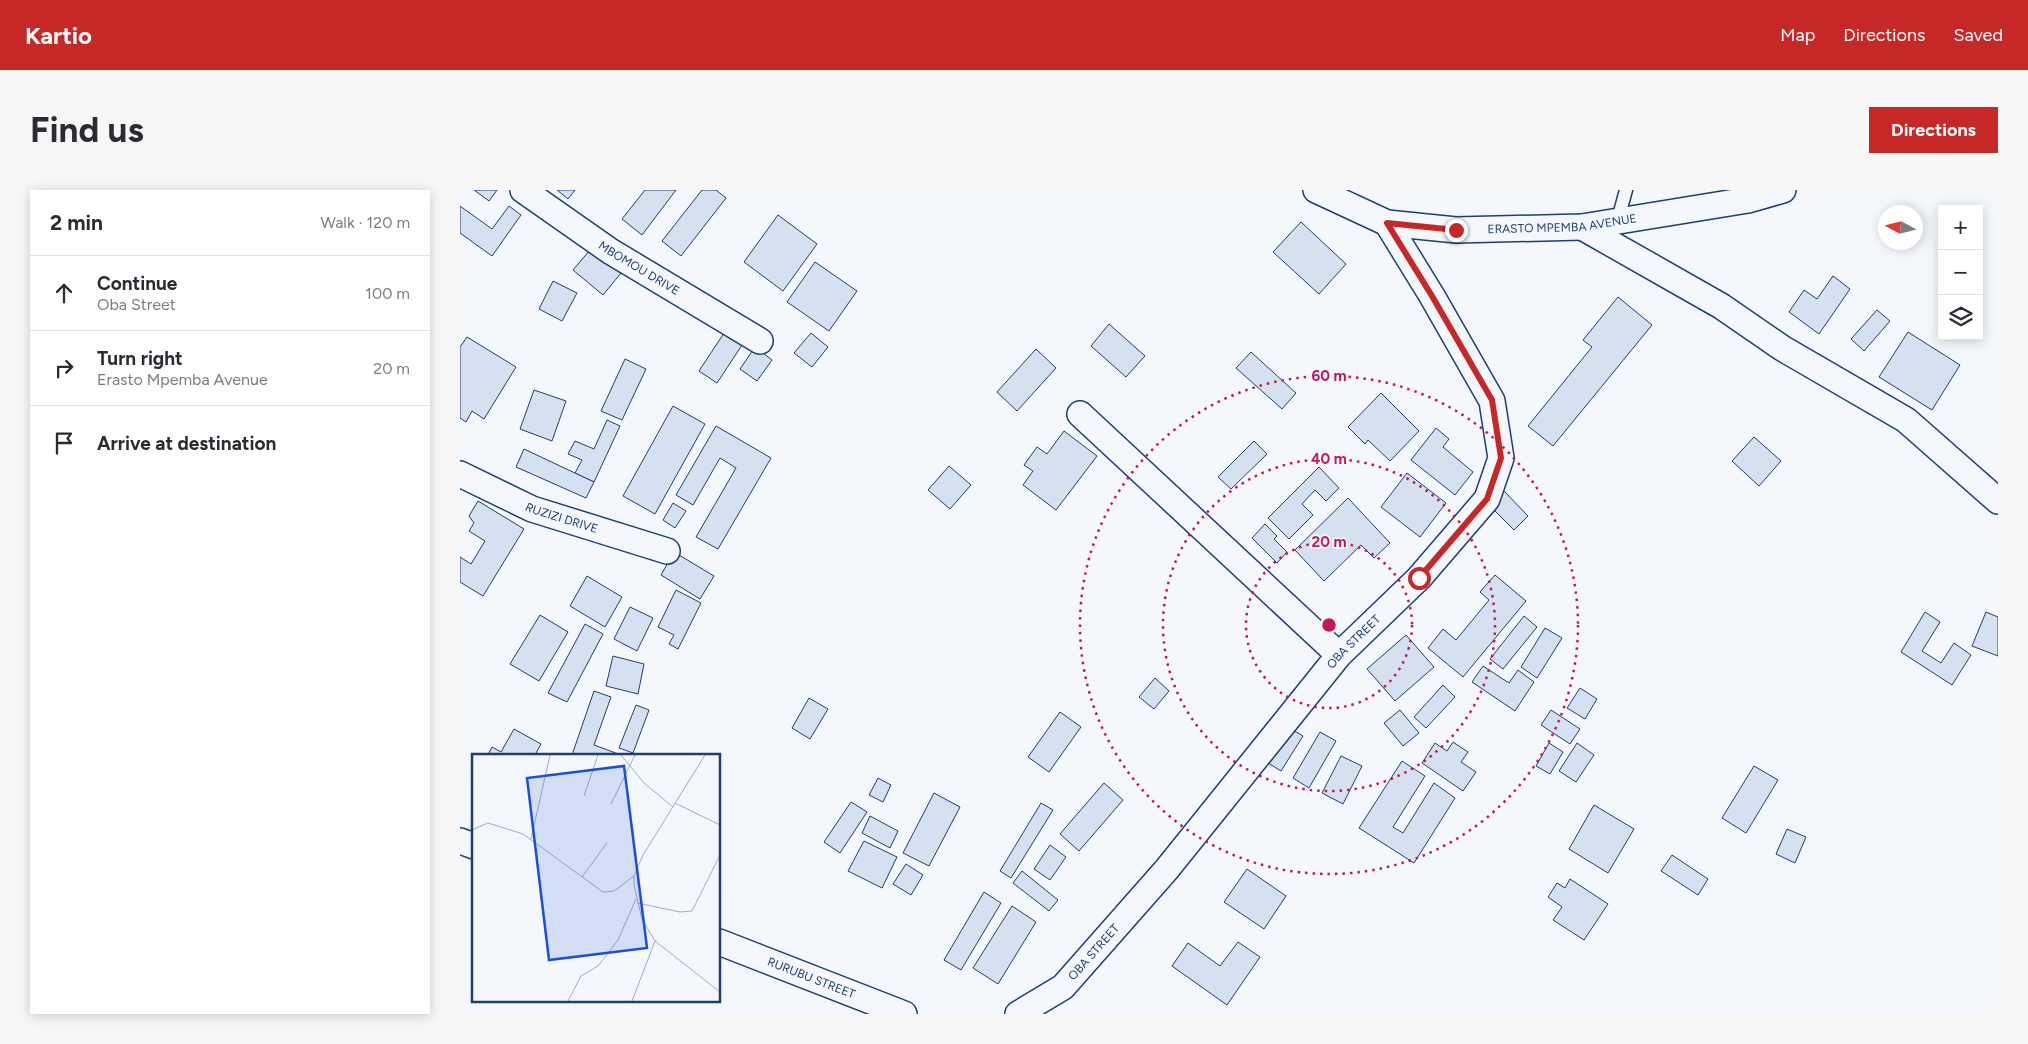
<!DOCTYPE html>
<meta charset="utf-8">
<style>
body{margin:0;font-family:Figtree,sans-serif;background:#f7f7f7;color:#2b2b33}
.controls{position:absolute;right:15px;top:15px;display:grid;overflow:hidden;border-radius:0px;box-shadow:0 2px 12px #0003}
.controls button{width:45px;height:45px;display:grid;place-items:center;padding:0;border:0;border-bottom:1px solid #e1e1e2;background:#fff;color:#2b2b33;font:25px sans-serif}
.compass{position:absolute;left:1418px;top:15px;width:45px;height:45px;border-radius:50%;background:#fff;box-shadow:0 2px 12px #0003;rotate:277deg}
.stop{position:absolute;width:15px;height:15px;margin:-11px;border:4px solid #c62828;border-radius:50%;background:#fff}
.stop.end{background:#c62828;border-color:#fff;box-shadow:0 1px 5px #0008}
.list{margin:0;padding:0;list-style:none}
h2{display:flex;justify-content:space-between;align-items:center;height:65px;margin:0;padding:0 20px;font-size:21px}
h2 small{font-size:16px;font-weight:400;color:#7c7c81}
.list li{display:grid;grid-template-columns:32px 1fr auto;gap:15px;align-items:center;box-sizing:border-box;height:75px;padding:0 20px;border-top:1px solid #e1e1e2}
.list b{display:block;font-size:19px;white-space:nowrap}
.list p{margin:0;font-size:16px;white-space:nowrap;color:#7c7c81}
.list em{font-size:16px;font-style:normal;color:#7c7c81}
.icon{flex:none;width:28px;height:28px;fill:none;stroke:currentColor;stroke-width:2;stroke-linecap:round;stroke-linejoin:round}
.map{position:relative;flex:none;width:1538px;height:824px;overflow:hidden;border-radius:0px}
header{display:flex;align-items:center;gap:30px;box-sizing:border-box;height:70px;padding:0 25px;background:#c62828;color:#fff}
header strong{font-size:24px}
nav{display:flex;gap:28px;margin-inline-start:auto;font-size:18px}
.intro{display:flex;align-items:center;justify-content:space-between;box-sizing:border-box;height:120px;padding:0 30px}
h1{margin:0;font-size:35px}
.button{padding:12px 22px;border-radius:0px;background:#c62828;color:#fff;font-size:18px;font-weight:700}
main{display:flex;gap:30px;padding:0 30px}
aside{flex:1;background:#fff;border-radius:0px;box-shadow:0 2px 12px #0003}
.map>svg:first-child{display:block}
.building{fill:#d5e0f0;stroke:#1d3f73}
.lines{fill:none;stroke-linecap:round;stroke-linejoin:round}
.service-casing{stroke:#1d3f73;stroke-width:15}
.minor-casing{stroke:#1d3f73;stroke-width:28}
.service{stroke:#f4f7fb;stroke-width:12}
.minor{stroke:#f4f7fb;stroke-width:25}
.route{stroke:#c62828;stroke-width:6}
.ring{fill:none;stroke:#c2185b;stroke-width:2.5;stroke-dasharray:2.5 5}
.labels{text-anchor:middle;stroke-width:4;stroke-linejoin:round;paint-order:stroke}
.street-label{font-size:12px;fill:#1d3f73;stroke:#f4f7fb}
.inset-road{fill:none;stroke:#9eadc5;stroke-width:1}
.view{fill:#1d4ed8;fill-opacity:0.15;stroke:#1d4ed8;stroke-width:2.5}
.inset-edge{fill:none;stroke:#1d3f73;stroke-width:2.5}
.centre{fill:#c2185b;stroke:#f4f7fb;stroke-width:2.5}
.ring-label{font-size:15px;text-anchor:middle;font-weight:bold;fill:#c2185b;stroke:#f4f7fb;stroke-width:4;stroke-linejoin:round;paint-order:stroke}
</style>
<header>
<strong>Kartio</strong>
<nav><a>Map</a><a>Directions</a><a>Saved</a></nav>
</header>
<div class="intro"><h1>Find us</h1><a class="button">Directions</a></div>
<main>
<aside>
<h2>2 min<small>Walk · 120 m</small></h2>
<ul class="list">
<li><svg class="icon" aria-label="ahead" viewBox="0 0 24 24"><path d="M12 20V5M6 11l6-6 6 6"/></svg><div><b>Continue</b><p>Oba Street</p></div><em>100 m</em></li>
<li><svg class="icon" aria-label="right" viewBox="0 0 24 24"><path d="M7 20v-9h11M14 6l5 5-5 5"/></svg><div><b>Turn right</b><p>Erasto Mpemba Avenue</p></div><em>20 m</em></li>
<li><svg class="icon" aria-label="arrive" viewBox="0 0 24 24"><path d="M6 21V4h12l-3 4 3 4H6"/></svg><div><b>Arrive at destination</b></div></li>
</ul>
</aside>
<div class="map">
<svg width="1538" height="824" viewBox="0 0 1538 824">
<rect width="100%" height="100%" fill="#f4f7fb"/>
<g class="building">
<path d="M14 0H37L29 11Z"/>
<path d="M97 0H115L108 9Z"/>
<path d="M185 0H216L182 45 162 29Z"/>
<path d="M242 0H256L266 8 221 66 202 51Z"/>
<path d="M0 16 32 39 49 16 61 25 32 66 0 43Z"/>
<path d="M318 25 357 54 323 101 284 72Z"/>
<path d="M841 32 886 74 859 104 813 62Z"/>
<path d="M136 53 166 77 143 105 113 80Z"/>
<path d="M355 72 397 101 369 141 327 112Z"/>
<path d="M1373 86 1390 99 1359 144 1329 122 1344 100 1357 109Z"/>
<path d="M93 91 117 103 102 131 79 119Z"/>
<path d="M1158 107 1192 135 1093 256 1068 236 1132 157 1123 150Z"/>
<path d="M1417 120 1430 131 1404 161 1391 149Z"/>
<path d="M649 134 685 166 666 187 631 156Z"/>
<path d="M268 137 286 149 257 193 239 181Z"/>
<path d="M1448 142 1500 175 1472 220 1419 187Z"/>
<path d="M351 143 368 157 352 177 334 163Z"/>
<path d="M7 147 56 177 24 229 12 221 6 232 0 228V157Z"/>
<path d="M295 157 312 170 297 191 280 179Z"/>
<path d="M576 159 596 178 557 221 537 202Z"/>
<path d="M791 162 836 203 822 219 776 178Z"/>
<path d="M165 169 186 179 162 230 141 221Z"/>
<path d="M74 200 106 211 92 251 60 239Z"/>
<path d="M921 203 959 241 930 271 908 250 905 254 888 237Z"/>
<path d="M213 216 245 234 195 324 163 306Z"/>
<path d="M147 230 160 236 134 292 115 283 122 270 108 264 115 251 134 259Z"/>
<path d="M256 236 311 268 258 359 236 347 276 278 260 268 233 315 216 305Z"/>
<path d="M976 238 989 249 983 257 1013 282 995 305 951 270Z"/>
<path d="M604 241 637 266 596 320 563 295 573 281 564 275 577 257 587 264Z"/>
<path d="M1294 247 1321 271 1299 296 1272 271Z"/>
<path d="M794 251 807 264 771 299 758 287Z"/>
<path d="M64 259 134 292 126 308 56 277Z"/>
<path d="M489 276 511 295 490 319 468 300Z"/>
<path d="M859 277 879 298 866 311 855 300 842 314 853 325 829 349 808 328Z"/>
<path d="M947 283 986 313 960 347 921 317Z"/>
<path d="M1043 300 1068 326 1054 340 1029 315Z"/>
<path d="M888 308 930 353 914 368 901 355 864 391 835 360Z"/>
<path d="M18 311 64 339 23 406 0 392V367L11 374 25 351 9 341 14 333 9 326Z"/>
<path d="M213 313 226 321 215 338 203 330Z"/>
<path d="M805 334 817 346 814 349 827 362 817 373 792 348Z"/>
<path d="M214 362 254 386 240 409 201 385Z"/>
<path d="M1035 385 1066 411 1003 487 968 458 983 439 996 450 1029 410 1020 402Z"/>
<path d="M127 386 162 407 145 437 110 416Z"/>
<path d="M216 400 241 413 218 459 209 454 214 445 198 437Z"/>
<path d="M170 417 193 428 177 461 154 449Z"/>
<path d="M1465 422 1480 432 1462 461 1481 473 1494 453 1511 465 1492 495 1441 462Z"/>
<path d="M1526 422 1538 427V466L1512 456Z"/>
<path d="M80 425 108 442 79 491 50 474Z"/>
<path d="M1064 426 1077 437 1043 479 1030 469Z"/>
<path d="M125 434 143 444 107 512 88 503Z"/>
<path d="M1085 438 1102 448 1077 488 1061 477Z"/>
<path d="M946 445 974 477 935 511 907 479Z"/>
<path d="M153 466 184 474 178 504 146 496Z"/>
<path d="M1023 476 1049 493 1058 480 1074 492 1055 521 1012 492Z"/>
<path d="M695 488 709 501 694 519 679 507Z"/>
<path d="M983 495 995 507 966 538 954 527Z"/>
<path d="M1120 498 1137 509 1125 529 1107 518Z"/>
<path d="M134 501 151 507 134 555 161 565H112Z"/>
<path d="M349 508 368 519 350 549 332 538Z"/>
<path d="M176 515 189 520 173 563 159 558Z"/>
<path d="M940 520 959 543 943 556 924 533Z"/>
<path d="M1091 520 1120 539 1110 554 1081 535Z"/>
<path d="M600 522 621 537 589 582 568 567Z"/>
<path d="M826 536 843 546 821 581 805 571Z"/>
<path d="M54 539 81 554 75 565H28L32 557 41 562Z"/>
<path d="M860 542 876 551 849 598 833 588Z"/>
<path d="M993 552 1008 562 1001 572 1016 582 1003 601 962 573 975 553 987 561Z"/>
<path d="M1089 553 1103 562 1090 584 1076 576Z"/>
<path d="M1117 553 1134 565 1116 592 1099 581Z"/>
<path d="M881 566 902 576 883 614 862 603Z"/>
<path d="M942 571 965 586 933 637 943 643 974 593 995 608 954 673 899 638Z"/>
<path d="M1294 576 1318 590 1286 643 1262 628Z"/>
<path d="M418 588 431 595 423 612 409 605Z"/>
<path d="M644 593 663 610 619 661 600 644Z"/>
<path d="M474 603 500 617 469 676 443 663Z"/>
<path d="M391 612 407 622 380 663 364 652Z"/>
<path d="M581 613 593 620 551 688 540 681Z"/>
<path d="M1134 615 1174 639 1148 683 1109 659Z"/>
<path d="M410 626 438 641 430 658 402 643Z"/>
<path d="M1327 639 1346 647 1335 673 1316 664Z"/>
<path d="M404 651 437 667 422 698 388 681Z"/>
<path d="M590 655 606 667 590 690 574 679Z"/>
<path d="M1212 665 1248 689 1238 705 1201 681Z"/>
<path d="M446 674 463 685 451 705 433 694Z"/>
<path d="M787 679 826 706 804 739 764 712Z"/>
<path d="M562 681 598 710 589 721 553 693Z"/>
<path d="M1110 689 1148 714 1124 750 1093 730 1102 717 1088 707 1097 693 1105 698Z"/>
<path d="M524 702 541 713 501 780 484 770Z"/>
<path d="M552 716 576 732 538 794 513 778Z"/>
<path d="M778 752 800 767 767 815 712 776 728 753 760 776Z"/>
</g>
<g class="lines">
<defs>
<path id="service" d="M1157 33 1166 0"/>
<g id="minor">
<path id="s1" d="M63 0 150 61 300 151"/>
<path id="s2" d="M856 0 927 33 996 40 1122 37 1288 10 1323 0"/>
<path d="M1122 37 1261 116 1322 158 1446 230 1538 311"/>
<path d="M620 224 879 465"/>
<path id="s3" d="M0 284 72 319 207 361"/>
<path d="M0 651 14 656"/>
<path id="s4" d="M259 752 444 824"/>
<path id="s5" d="M558 824 603 797 707 679 879 465 959 388 1027 309 1041 268 1032 211 972 106 927 33"/>
</g>
</defs>
<use href="#service" class="service-casing"/>
<use href="#minor" class="minor-casing"/>
<use href="#service" class="service"/>
<use href="#minor" class="minor"/>
</g>
<g class="lines">
<path class="route" d="M959 388 1027 309 1041 268 1032 210 972 106 927 33 996 40"/>
</g>
<g class="ring">
<circle cx="869" cy="435" r="83"/>
<circle cx="869" cy="435" r="166"/>
<circle cx="869" cy="435" r="249"/>
</g>
<g class="labels">
<g class="street-label">
<text dy="4" stroke="none"><textPath href="#s2" startOffset="254">ERASTO MPEMBA AVENUE</textPath></text>
<text dy="4" stroke="none"><textPath href="#s1" startOffset="140">MBOMOU DRIVE</textPath></text>
<text dy="4" stroke="none"><textPath href="#s3" startOffset="111">RUZIZI DRIVE</textPath></text>
<text dy="4" stroke="none"><textPath href="#s5" startOffset="504">OBA STREET</textPath></text>
<text dy="4" stroke="none"><textPath href="#s5" startOffset="99">OBA STREET</textPath></text>
<text dy="4" stroke="none"><textPath href="#s4" startOffset="99">RURUBU STREET</textPath></text>
</g>
</g>
<g transform="translate(12 564)">
<rect width="248" height="248" fill="#f4f7fb"/>
<path class="inset-road" d="M149 1 172 29 201 53M233 1 171 101 162 122V131L170 165 183 187 248 238M112 42 126 1M203 49 248 71M139 50 163 1M0 76 16 69 51 80 131 138 142 137 162 122M59 85 78 1M110 123 135 89M165 149 208 158 220 157 248 101M96 247 109 222 126 212 146 186 164 145M160 247 183 187"/>
<path class="view" d="M152 12 175 194 77 206 55 24Z"/>
<rect width="248" height="248" class="inset-edge"/>
</g>
<circle cx="869" cy="435" r="8" class="centre"/>
<g class="ring-label">
<text x="869" y="191">60 m</text>
<text x="869" y="274">40 m</text>
<text x="869" y="357">20 m</text>
</g>
</svg>
<div class="controls">
<button>+</button>
<button>−</button>
<button><svg class="icon" aria-label="layers" viewBox="0 0 24 24"><path d="M12 4l9 5-9 5-9-5zM3 14l9 5 9-5"/></svg></button>
</div>
<svg class="compass" viewBox="-18 -18 36 36"><path d="M0-13l5 13h-10z" fill="#e53935"/><path d="M0 13l5-13h-10z" fill="#7c7c81"/></svg>
<div class="stop" style="left:959px;top:388px"></div>
<div class="stop end" style="left:996px;top:40px"></div>
</div>
</main>
